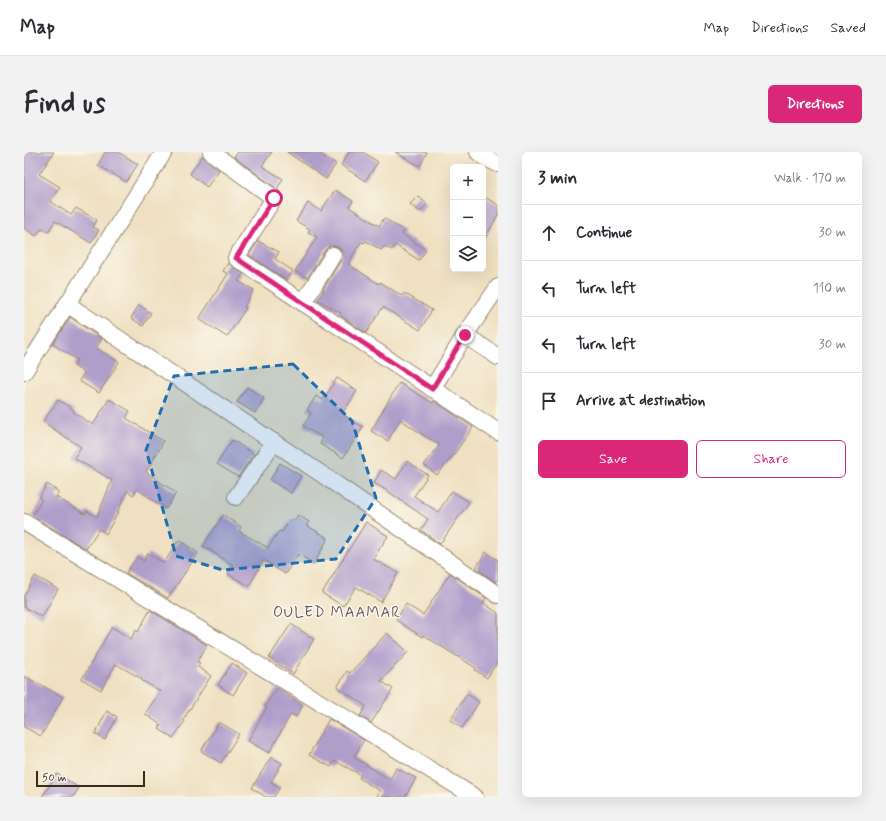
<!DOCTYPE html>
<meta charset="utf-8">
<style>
body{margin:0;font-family:Mynerve,sans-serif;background:#f2f2f3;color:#2b2b33}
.controls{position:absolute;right:12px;top:12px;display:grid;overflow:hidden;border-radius:6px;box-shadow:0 4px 16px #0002}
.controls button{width:36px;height:36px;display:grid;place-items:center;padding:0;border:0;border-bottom:1px solid #e1e1e2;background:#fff;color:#2b2b33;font:20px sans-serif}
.scale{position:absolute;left:12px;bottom:10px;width:109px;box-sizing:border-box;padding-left:4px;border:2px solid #3b2a1e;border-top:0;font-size:11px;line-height:14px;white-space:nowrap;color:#3b2a1e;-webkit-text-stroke:3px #fbf7ec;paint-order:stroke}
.stop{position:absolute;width:12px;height:12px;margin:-9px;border:3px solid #db2777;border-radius:50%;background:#fff}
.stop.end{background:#db2777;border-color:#fff;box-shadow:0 1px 4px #0008}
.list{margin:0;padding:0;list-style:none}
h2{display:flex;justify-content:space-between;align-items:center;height:52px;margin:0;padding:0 16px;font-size:17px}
h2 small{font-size:13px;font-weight:400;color:#7c7c81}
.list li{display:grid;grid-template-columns:26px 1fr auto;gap:12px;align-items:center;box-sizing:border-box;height:56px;padding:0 16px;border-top:1px solid #e1e1e2}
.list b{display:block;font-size:15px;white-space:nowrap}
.list em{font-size:13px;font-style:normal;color:#7c7c81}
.actions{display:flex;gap:8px;padding:12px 16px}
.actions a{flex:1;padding:9px 0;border:1px solid #db2777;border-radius:6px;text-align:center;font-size:14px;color:#db2777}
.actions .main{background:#db2777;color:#fff}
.icon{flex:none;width:22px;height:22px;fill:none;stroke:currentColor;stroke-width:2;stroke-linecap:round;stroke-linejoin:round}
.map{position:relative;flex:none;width:474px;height:645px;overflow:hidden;border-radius:6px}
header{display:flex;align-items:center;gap:24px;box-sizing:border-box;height:56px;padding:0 20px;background:#fff;border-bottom:1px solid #e1e1e2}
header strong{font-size:19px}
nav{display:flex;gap:22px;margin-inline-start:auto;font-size:14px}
.intro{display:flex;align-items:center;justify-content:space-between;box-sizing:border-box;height:96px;padding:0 24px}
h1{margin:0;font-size:28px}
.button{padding:10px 18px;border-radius:6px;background:#db2777;color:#fff;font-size:14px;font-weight:700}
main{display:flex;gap:24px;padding:0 24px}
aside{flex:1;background:#fff;border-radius:6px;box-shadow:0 4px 16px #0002}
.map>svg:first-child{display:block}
.building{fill:#b09eca}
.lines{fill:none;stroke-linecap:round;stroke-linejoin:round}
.minor-casing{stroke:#958570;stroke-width:18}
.minor{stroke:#fff;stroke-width:16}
.route{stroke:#db2777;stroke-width:5}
.marked{fill:#1f6fb2;fill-opacity:0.2;stroke:#1f6fb2;stroke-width:3;stroke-dasharray:8 5;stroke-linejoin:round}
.labels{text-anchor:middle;stroke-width:3;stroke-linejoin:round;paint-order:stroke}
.quarter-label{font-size:15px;letter-spacing:1px;fill:#64535a;stroke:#fbf7ec}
</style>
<header>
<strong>Map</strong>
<nav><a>Map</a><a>Directions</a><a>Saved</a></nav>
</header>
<div class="intro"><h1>Find us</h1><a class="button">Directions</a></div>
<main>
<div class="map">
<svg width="474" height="645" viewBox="0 0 474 645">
<rect width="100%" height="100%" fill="#fbf7ec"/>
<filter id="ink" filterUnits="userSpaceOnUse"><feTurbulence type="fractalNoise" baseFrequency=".025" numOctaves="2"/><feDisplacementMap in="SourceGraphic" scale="8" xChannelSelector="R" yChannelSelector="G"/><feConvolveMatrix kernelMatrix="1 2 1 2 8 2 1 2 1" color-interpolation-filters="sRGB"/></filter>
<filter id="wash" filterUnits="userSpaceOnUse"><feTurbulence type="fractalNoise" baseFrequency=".012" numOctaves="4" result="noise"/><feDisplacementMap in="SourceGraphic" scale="16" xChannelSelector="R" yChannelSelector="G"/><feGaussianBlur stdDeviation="0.9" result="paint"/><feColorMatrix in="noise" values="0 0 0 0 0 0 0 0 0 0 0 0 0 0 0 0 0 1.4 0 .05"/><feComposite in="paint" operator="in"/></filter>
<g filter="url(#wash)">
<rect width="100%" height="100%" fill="#efe0c1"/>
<g id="blocks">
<g class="building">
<path d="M0 0H30L15 22 36 35 26 49 47 63 52 56 73 68 69 75 75 78 67 91 31 69 24 80 18 76 12 84 0 76Z"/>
<path d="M81 0H94L114 12 102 30 74 13Z"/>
<path d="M214 0H248L238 14 259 27 253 37 210 5Z"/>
<path d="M263 0H293L312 12 302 27Z"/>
<path d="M325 0H339L354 10 341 29 317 13Z"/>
<path d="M371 0H403L396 14Z"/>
<path d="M178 4 195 18 183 35 166 22Z"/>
<path d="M311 38 329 49 325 55 355 74 360 66 380 79 378 82 402 98 395 108 371 93 368 98 360 94 357 98 342 89 340 91 337 90 324 112 355 132 356 130 378 144 380 141 408 158 396 178 359 155 342 181 316 163 317 161 294 148 300 137H299L317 108 318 103V99L314 95 309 94H305L301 98 283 126 271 119 293 85 284 80 286 77 272 69 284 51 297 59Z"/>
<path d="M394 44 403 52 396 60 386 52Z"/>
<path d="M459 44 474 53V63L459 90Z"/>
<path d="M234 89 255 100 251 107 269 119 263 128 225 103Z"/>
<path d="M204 111 219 122 214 129 230 138 220 155 222 156 203 185 175 167 204 122 199 119Z"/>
<path d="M115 153 127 161 119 174 107 166Z"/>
<path d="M46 165 78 187 72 196 95 210 75 241 55 229 60 221 50 214 53 208 29 192Z"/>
<path d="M313 226 333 239 318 262 339 275 319 306 296 292 299 286 279 274 287 261 283 258 292 244 299 248Z"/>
<path d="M375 231 409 251 410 249 449 275 428 305 413 323 400 313 415 294 414 293 415 292 399 283 376 267 364 289 347 279Z"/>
<path d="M223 235 240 246 231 261 213 250Z"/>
<path d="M85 247 106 259 102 266 139 289 136 296 122 320 152 341 142 357 113 337 109 343 103 339 92 364 82 382 75 377 62 397 8 364 18 348 15 346 23 332 35 340 32 345 61 362 63 359 73 365 88 328 50 306 57 295 19 270 34 248 50 258 49 260 69 273Z"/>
<path d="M208 288 230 302 214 325 193 312Z"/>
<path d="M383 309 404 323 390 344 414 360 428 339 445 350 416 392 397 378 404 367 362 338 350 331 357 318 372 327Z"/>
<path d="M256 311 277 324 267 341 246 328Z"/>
<path d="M199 363 217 375 215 379 244 396 255 379 258 380 267 367 270 369 274 363 285 370 282 373 304 386 290 412 274 402 261 422 240 408 225 434 204 422 209 413 179 394Z"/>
<path d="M342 370 364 384 349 407 374 421 357 450 332 435 319 454 298 441Z"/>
<path d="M155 388 174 401 144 446 102 421 113 405 120 409 124 401 140 411Z"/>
<path d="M462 400 474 408V427L472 430 452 416Z"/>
<path d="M426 421 462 446 459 451 474 461V509L463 526 451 518 452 516 399 483 398 485 372 468 382 452 399 463Z"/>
<path d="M11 424 34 437 18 465 0 455V444Z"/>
<path d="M126 458 183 493 173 510 176 511 174 515 187 524 159 568 161 569 149 586 135 577 137 573 121 562 136 539 117 528 118 527 92 512 77 538 58 527 88 475 107 487 112 478 114 480Z"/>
<path d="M267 472 290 487 269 522 245 506Z"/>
<path d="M363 481 384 500 357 529 369 537 347 571 336 564 342 554 313 535 323 519 326 521Z"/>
<path d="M208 511 223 521 209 543 194 533Z"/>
<path d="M0 524 39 545 17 584 0 575Z"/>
<path d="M253 536 279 553 272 565 267 562 245 601 224 589 243 555 241 554Z"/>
<path d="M443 542 455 550 438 576 426 568Z"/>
<path d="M83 559 93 565 81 588 71 582Z"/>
<path d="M305 567 340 588 330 605 366 628 372 616 392 626 381 645H352L356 639 335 626 337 623 311 609 307 615 285 603Z"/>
<path d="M195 570 215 582 197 611 177 599Z"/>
<path d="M247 605 258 611 247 630 256 635 250 645H242L228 636Z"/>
<path d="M33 622 55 636 49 645H18Z"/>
</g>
</g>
</g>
<g filter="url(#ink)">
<use href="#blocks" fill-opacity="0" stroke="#958570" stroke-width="1"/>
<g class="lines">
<defs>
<g id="minor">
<path d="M187 0 250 46 212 106 474 280"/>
<path d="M454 0 462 6 474 12"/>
<path d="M279 151 309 103"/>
<path d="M43 152 293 319 474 443"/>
<path d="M441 183 474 205"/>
<path d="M0 220 140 0"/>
<path d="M408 237 441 183 474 135"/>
<path d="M212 345 250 290"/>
<path d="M0 370 451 645"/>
</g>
</defs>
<use href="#minor" class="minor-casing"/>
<use href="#minor" class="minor"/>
</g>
</g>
<g class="lines" filter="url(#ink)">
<path class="route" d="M250 46 212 106 408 237 441 183"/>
</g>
<path class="marked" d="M269 212 328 269 352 346 312 407 199 418 152 404 122 298 150 224Z"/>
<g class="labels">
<g class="quarter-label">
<text x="313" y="465">OULED MAAMAR</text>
</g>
</g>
</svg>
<div class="controls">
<button>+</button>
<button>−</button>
<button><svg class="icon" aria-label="layers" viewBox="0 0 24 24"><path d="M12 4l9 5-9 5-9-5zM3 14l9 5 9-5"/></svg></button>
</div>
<div class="scale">50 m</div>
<div class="stop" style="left:250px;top:46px"></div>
<div class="stop end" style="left:441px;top:183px"></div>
</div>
<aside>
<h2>3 min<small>Walk · 170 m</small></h2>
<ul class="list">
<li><svg class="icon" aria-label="ahead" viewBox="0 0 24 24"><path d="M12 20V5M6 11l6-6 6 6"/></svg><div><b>Continue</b></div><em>30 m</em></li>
<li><svg class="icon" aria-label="left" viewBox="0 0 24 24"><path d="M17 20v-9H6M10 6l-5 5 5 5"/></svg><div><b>Turn left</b></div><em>110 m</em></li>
<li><svg class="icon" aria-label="left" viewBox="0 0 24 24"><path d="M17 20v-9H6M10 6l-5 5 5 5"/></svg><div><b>Turn left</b></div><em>30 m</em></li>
<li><svg class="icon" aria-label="arrive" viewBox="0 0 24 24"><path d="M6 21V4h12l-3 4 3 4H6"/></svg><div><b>Arrive at destination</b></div></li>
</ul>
<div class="actions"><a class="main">Save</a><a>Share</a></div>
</aside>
</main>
